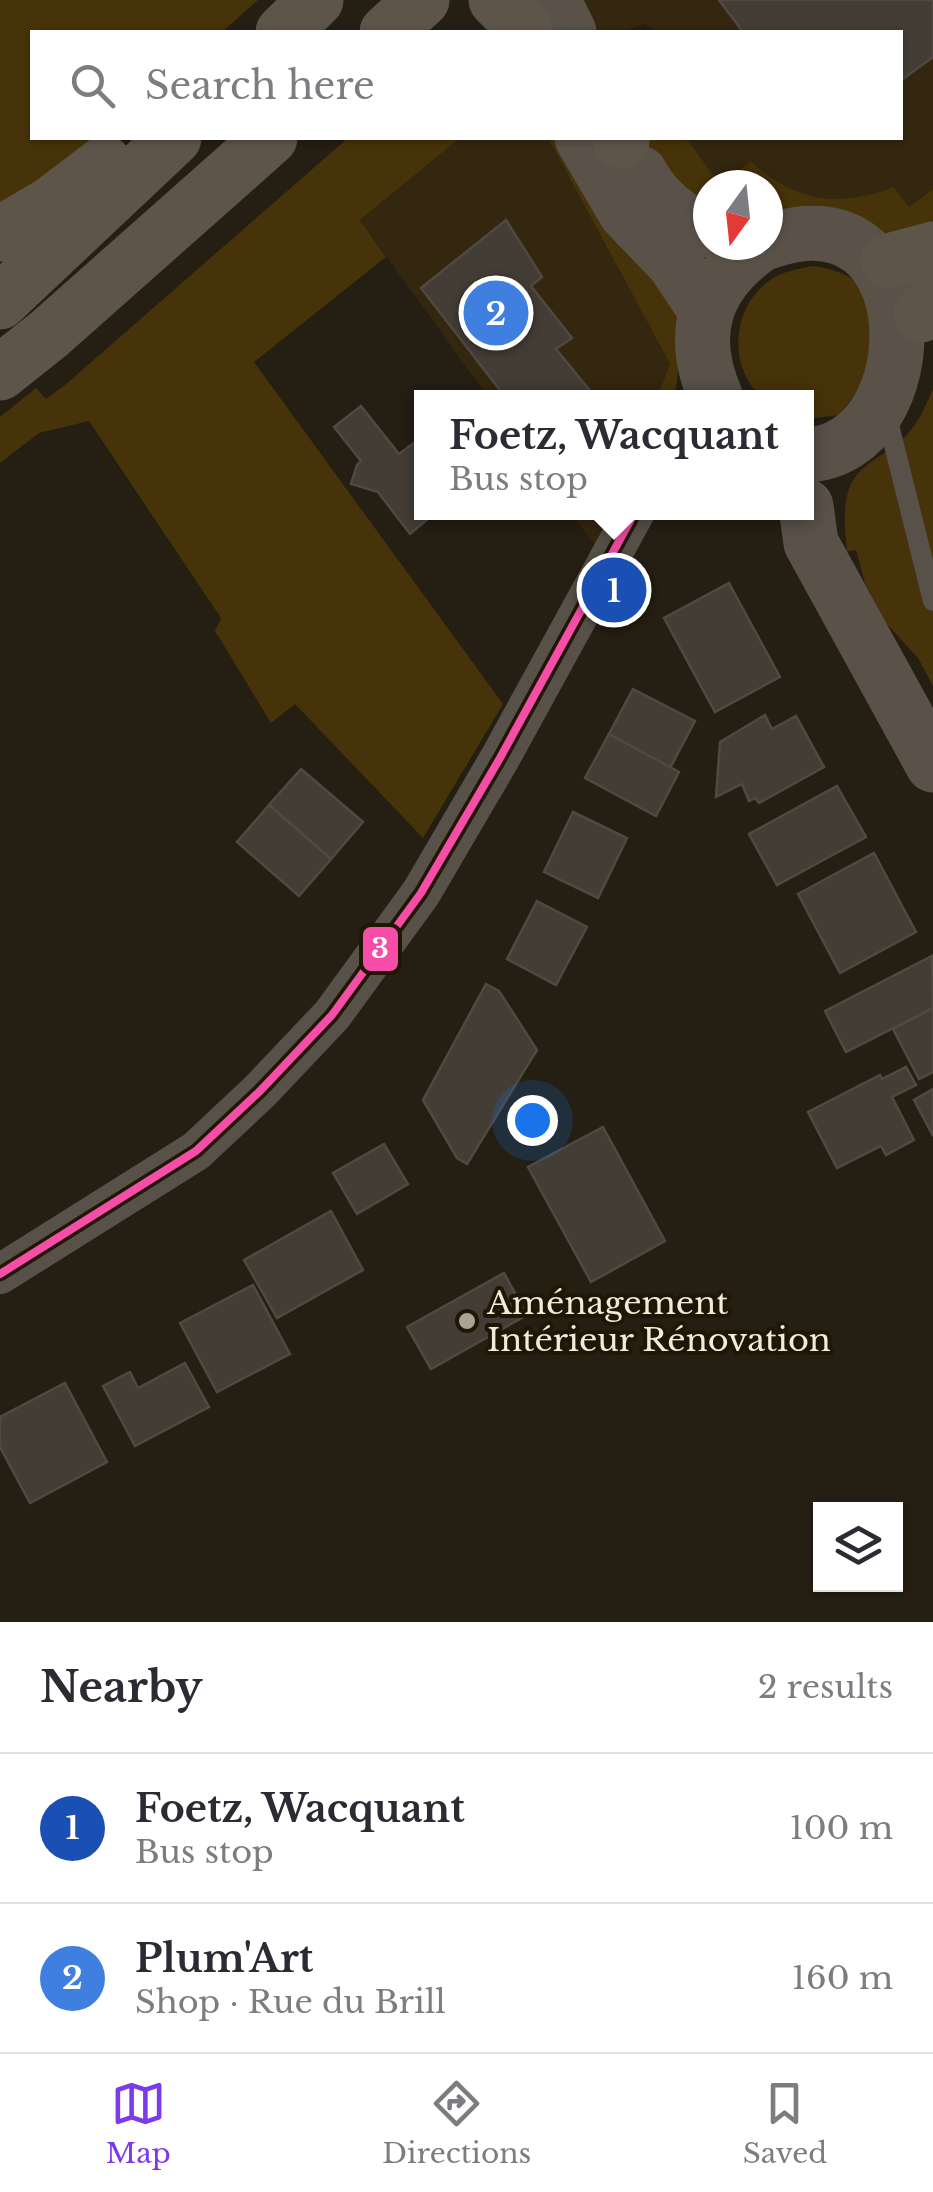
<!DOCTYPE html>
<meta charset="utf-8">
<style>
body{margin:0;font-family:"Libre Baskerville",serif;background:#f7f7f7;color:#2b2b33}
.controls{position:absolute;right:30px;bottom:30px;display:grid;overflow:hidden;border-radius:0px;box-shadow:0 2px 8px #0004}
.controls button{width:90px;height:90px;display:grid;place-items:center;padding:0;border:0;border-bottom:2px solid #e1e1e2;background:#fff;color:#2b2b33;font:50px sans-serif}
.compass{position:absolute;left:693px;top:170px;width:90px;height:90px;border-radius:50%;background:#fff;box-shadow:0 2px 8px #0004;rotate:195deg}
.you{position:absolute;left:532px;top:1120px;width:35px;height:35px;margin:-25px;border:8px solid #fff;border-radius:50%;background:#1a73e8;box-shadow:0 0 0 15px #1a73e833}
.badge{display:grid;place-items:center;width:65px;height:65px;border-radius:50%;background:#7c3aed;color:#fff;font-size:32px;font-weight:700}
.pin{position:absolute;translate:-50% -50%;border:5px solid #fff;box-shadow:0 2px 10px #0006}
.popup{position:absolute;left:414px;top:390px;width:400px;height:130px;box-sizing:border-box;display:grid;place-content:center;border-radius:0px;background:#fff;filter:drop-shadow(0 2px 8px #0005);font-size:32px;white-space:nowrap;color:#7c7c81}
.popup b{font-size:38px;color:#2b2b33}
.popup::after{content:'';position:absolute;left:50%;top:100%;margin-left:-20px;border:20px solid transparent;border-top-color:#fff}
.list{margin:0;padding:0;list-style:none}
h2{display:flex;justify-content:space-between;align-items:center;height:130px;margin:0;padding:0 40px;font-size:42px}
h2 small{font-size:32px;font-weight:400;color:#7c7c81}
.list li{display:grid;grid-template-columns:65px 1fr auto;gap:30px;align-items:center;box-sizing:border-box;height:150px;padding:0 40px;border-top:2px solid #e1e1e2}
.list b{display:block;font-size:38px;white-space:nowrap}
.list p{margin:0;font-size:32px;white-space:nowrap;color:#7c7c81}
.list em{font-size:32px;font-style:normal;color:#7c7c81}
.icon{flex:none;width:55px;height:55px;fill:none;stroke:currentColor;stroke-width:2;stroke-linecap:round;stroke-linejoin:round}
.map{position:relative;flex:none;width:933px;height:1622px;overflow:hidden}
.search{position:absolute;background:#fff;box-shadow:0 2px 8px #0004;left:30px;right:30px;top:30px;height:110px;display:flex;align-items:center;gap:25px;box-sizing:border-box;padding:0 35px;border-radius:0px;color:#7c7c81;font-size:38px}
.sheet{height:430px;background:#fff}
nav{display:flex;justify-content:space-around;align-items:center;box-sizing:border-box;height:140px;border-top:2px solid #e1e1e2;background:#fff;font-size:28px;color:#7c7c81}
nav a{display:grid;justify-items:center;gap:5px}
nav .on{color:#7c3aed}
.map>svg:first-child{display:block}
.built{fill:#34270f}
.green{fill:#473309}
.building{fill:#433d35;stroke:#504942;stroke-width:2.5}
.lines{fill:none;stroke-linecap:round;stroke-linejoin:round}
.lane{stroke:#57514a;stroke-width:20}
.street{stroke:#57514a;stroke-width:40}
.secondary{stroke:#5a5249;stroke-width:55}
.highway{stroke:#5e554a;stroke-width:55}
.bus-1-casing{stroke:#201604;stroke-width:15}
.bus-1{stroke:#f54da8;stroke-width:8}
.poi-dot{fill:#a9a397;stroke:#201604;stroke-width:4}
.labels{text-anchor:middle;stroke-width:8;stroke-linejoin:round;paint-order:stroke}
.poi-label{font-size:32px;fill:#f1eade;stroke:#201604;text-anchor:start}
.line-badge{stroke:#201604;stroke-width:4}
.badge-label{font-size:28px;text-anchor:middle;font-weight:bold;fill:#fff}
</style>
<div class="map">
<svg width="933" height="1622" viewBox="0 0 933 1622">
<rect width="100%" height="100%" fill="#241e13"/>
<g class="built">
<path d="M489 0H933V189L909 207 894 187 868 197 839 200 804 195 774 183 720 184 686 138H900V32H660L644 24 620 32H506Z"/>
<path d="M460 138H548L670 364 657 397H488L360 220Z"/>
<path d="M571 513H616L597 548Z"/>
</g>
<g class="green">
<path d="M0 0H258L222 32H32V138H104L0 215Z"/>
<path d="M348 138H460L360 220 386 257 254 362 503 704 423 838 295 704 271 723 215 631 221 618 89 421 39 433 0 463V417L36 388 46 399 65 385Z"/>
<path d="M548 138H686L720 184 751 162C795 202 839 208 894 187L909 207 933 189V236L929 238 768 221V185H708V245H718L685 317 675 397H657L670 364Z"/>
<path d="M813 266C868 274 868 297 892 341L840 415 807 419 806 398 761 397C728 366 731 308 769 281 783 271 797 269 813 266Z"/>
<path d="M933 389V686L918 658 886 623 865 583 856 550 847 551C845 530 842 506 850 486 861 462 887 455 904 438 918 424 925 407 933 389Z"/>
</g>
<g class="building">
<path d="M719 0H933V57L900 81V32H743Z"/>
<path d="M506 220 542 277 531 286 572 338 556 349 596 398H506L421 288Z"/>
<path d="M361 406 399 454 422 437V512H436L410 534 378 492 351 484 357 465 361 461 334 427Z"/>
<path d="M729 583 780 677 715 712 664 618Z"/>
<path d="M633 689 695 721 670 768 609 734Z"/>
<path d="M765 715 772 729 796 716 824 767 759 803 755 798 749 801 742 784 716 797 720 742Z"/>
<path d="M609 734 679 772 656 816 585 778Z"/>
<path d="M301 769 363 822 331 859 269 805Z"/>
<path d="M837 786 866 837 777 885 749 834Z"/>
<path d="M269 805 331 859 299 896 237 842Z"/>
<path d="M573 812 627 838 598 898 544 872Z"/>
<path d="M874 853 916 932 840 973 798 894Z"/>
<path d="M537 901 587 927 556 985 507 959Z"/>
<path d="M932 956 933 1008 846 1052 825 1011Z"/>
<path d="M486 984 499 991 537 1050 467 1164 457 1158 423 1100Z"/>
<path d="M933 1008V1072L919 1079 893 1029Z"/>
<path d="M906 1067 916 1085 892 1097 914 1140 886 1155 881 1146 837 1168 808 1112 880 1075 882 1079Z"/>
<path d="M933 1089V1136L914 1100Z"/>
<path d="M603 1127 665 1241 591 1282 528 1167Z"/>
<path d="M384 1144 408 1184 357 1214 333 1173Z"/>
<path d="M331 1211 363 1270 277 1318 244 1260Z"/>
<path d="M504 1273 527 1315 431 1369 407 1327Z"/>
<path d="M253 1285 290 1354 217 1392 180 1323Z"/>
<path d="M185 1363 209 1407 135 1446 103 1386 130 1372 138 1388Z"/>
<path d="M65 1383 107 1462 30 1503 0 1447V1417Z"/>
</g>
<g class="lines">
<path class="lane" d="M889 425 933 601"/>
<path class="street" d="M0 1274 196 1151 260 1091 332 1015 421 893 500 758 635 512"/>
<g class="secondary">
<path d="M553 0 569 32"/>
<path d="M582 138 626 213 674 263 706 311"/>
<path d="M640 173C654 199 679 222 708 230"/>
<path d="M768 242C933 182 933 450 806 455"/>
<path d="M716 398C688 334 704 284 760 245"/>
<path d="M806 506 811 543 933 765"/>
</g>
<g class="highway">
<path d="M496 0 525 29"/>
<path d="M283 32 316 0"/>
<path d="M387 32 422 0"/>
<path d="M619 138 622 141"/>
<path d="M0 234 51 204 105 163"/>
<path d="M888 261 933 249"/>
<path d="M0 302 174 138"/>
<path d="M921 315 933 301"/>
<path d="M0 373 49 334 270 138"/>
</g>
<defs>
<path id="bus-1" d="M0 1274 196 1151 260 1091 332 1015 421 893 500 758 635 512"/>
</defs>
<use href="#bus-1" class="bus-1-casing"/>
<use href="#bus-1" class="bus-1"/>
</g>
<circle class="poi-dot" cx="467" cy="1321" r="10"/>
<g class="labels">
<g class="poi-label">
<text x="487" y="1314">Aménagement<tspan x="487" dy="37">Intérieur Rénovation</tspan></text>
</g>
</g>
<rect class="line-badge" x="361" y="925" width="39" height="48" rx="10" fill="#f54da8"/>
<g class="badge-label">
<text x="380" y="958">3</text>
</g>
</svg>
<div class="controls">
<button><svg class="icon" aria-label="layers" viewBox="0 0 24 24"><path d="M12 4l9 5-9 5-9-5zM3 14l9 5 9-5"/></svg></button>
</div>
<svg class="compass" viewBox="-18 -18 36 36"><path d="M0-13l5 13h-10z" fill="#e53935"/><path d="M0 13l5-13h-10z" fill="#7c7c81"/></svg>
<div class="you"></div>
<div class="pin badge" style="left:614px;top:590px;background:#1a4fb4">1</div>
<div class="popup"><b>Foetz, Wacquant</b>Bus stop</div>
<div class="pin badge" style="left:496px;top:313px;background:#3f7fe0">2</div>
<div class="search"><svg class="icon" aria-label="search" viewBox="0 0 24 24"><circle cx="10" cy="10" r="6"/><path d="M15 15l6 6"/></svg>Search here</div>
</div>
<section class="sheet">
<h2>Nearby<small>2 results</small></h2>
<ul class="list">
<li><span class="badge" style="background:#1a4fb4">1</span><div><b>Foetz, Wacquant</b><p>Bus stop</p></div><em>100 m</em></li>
<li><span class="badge" style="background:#3f7fe0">2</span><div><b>Plum'Art</b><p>Shop · Rue du Brill</p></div><em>160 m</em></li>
</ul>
</section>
<nav>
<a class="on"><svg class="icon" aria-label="map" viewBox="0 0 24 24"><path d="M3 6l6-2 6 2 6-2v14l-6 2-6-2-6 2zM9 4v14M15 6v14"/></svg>Map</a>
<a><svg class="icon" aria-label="directions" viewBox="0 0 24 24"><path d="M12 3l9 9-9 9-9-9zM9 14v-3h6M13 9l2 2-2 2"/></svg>Directions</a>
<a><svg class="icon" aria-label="saved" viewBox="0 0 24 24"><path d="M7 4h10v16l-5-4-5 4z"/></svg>Saved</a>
</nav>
